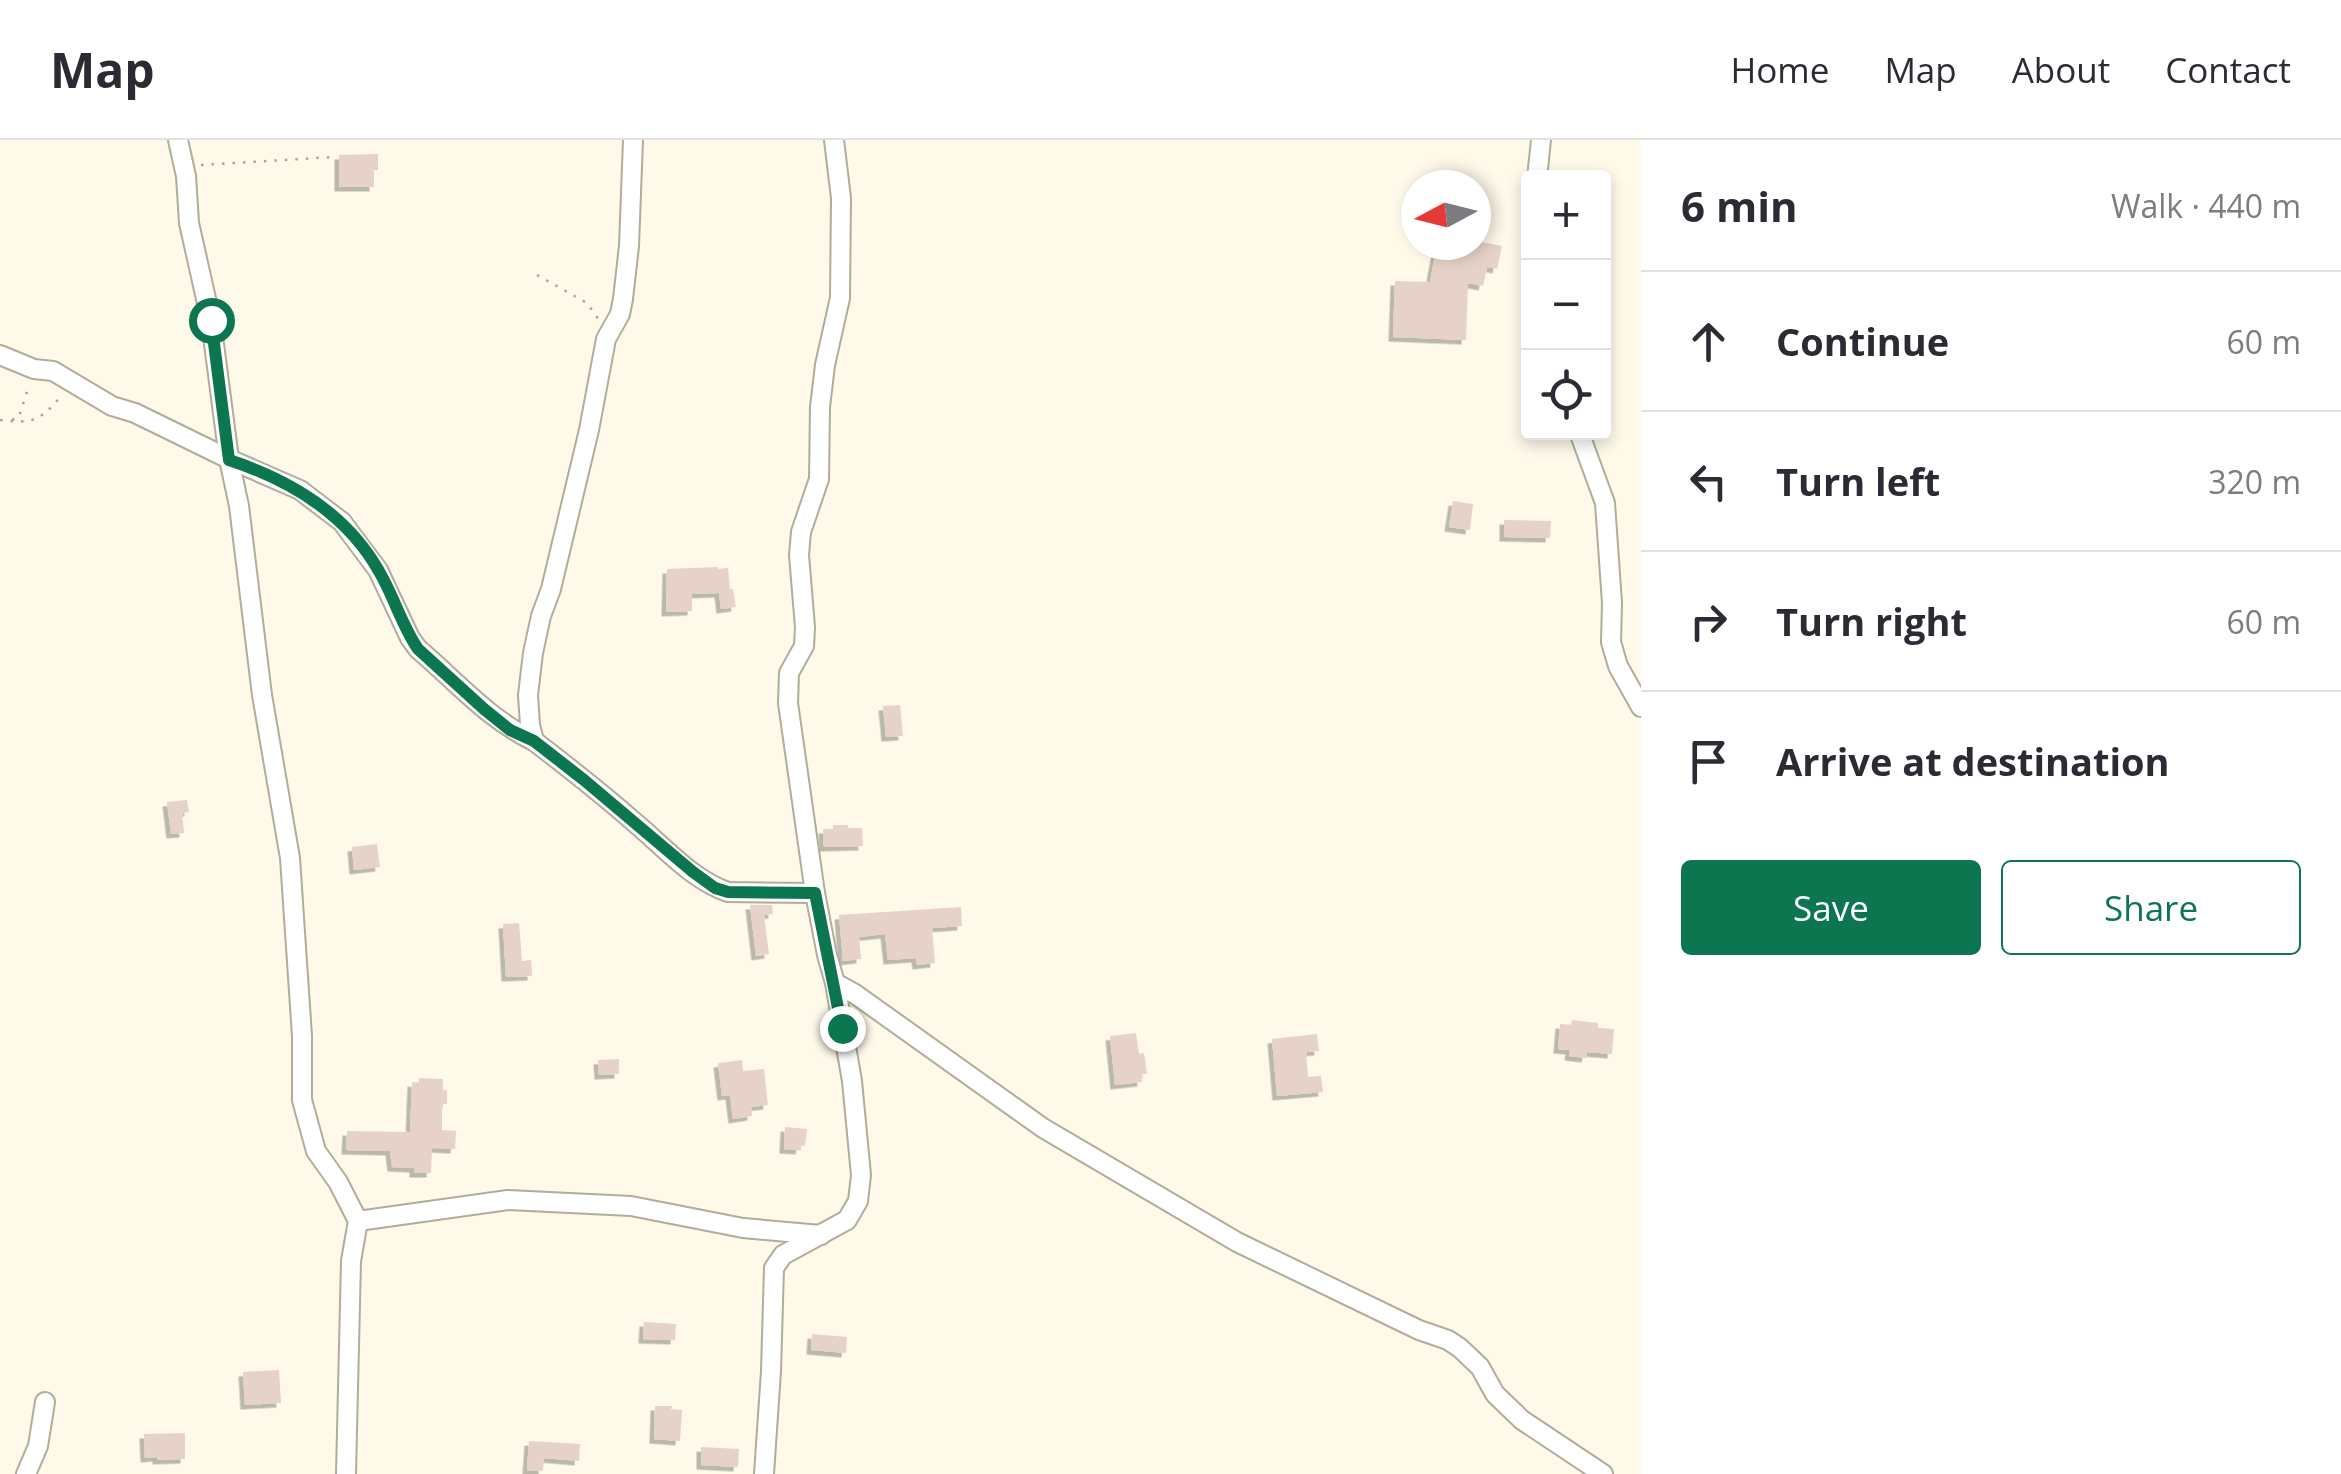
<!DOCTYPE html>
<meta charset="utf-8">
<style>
body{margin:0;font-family:"Open Sans",sans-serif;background:#f7f7f7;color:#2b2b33}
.controls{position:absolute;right:30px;top:30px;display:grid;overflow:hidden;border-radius:10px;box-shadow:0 5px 15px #0003}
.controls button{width:90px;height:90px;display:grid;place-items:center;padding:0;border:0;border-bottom:2px solid #e1e1e2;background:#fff;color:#2b2b33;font:50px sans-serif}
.compass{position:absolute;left:1401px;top:30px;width:90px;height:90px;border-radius:50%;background:#fff;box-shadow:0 5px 15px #0003;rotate:263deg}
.stop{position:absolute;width:30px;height:30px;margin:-22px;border:8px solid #0b764f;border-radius:50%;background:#fff}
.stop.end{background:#0b764f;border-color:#fff;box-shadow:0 2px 10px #0008}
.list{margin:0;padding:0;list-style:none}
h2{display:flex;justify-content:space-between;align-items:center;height:130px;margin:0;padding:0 40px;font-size:42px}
h2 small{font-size:32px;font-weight:400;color:#7c7c81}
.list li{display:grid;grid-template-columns:65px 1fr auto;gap:30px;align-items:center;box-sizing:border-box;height:140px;padding:0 40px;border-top:2px solid #e1e1e2}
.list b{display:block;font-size:38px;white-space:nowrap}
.list em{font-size:32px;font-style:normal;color:#7c7c81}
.actions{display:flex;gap:20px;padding:30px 40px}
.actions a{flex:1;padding:22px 0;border:2px solid #0b764f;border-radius:10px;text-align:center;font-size:35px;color:#0b764f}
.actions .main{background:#0b764f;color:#fff}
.icon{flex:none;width:55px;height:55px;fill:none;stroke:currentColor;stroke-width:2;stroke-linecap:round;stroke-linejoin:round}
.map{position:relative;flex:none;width:1641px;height:1334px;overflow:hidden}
header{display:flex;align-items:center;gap:60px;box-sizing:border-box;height:140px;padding:0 50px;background:#fff;border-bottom:2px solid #e1e1e2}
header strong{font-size:48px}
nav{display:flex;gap:55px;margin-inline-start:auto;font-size:35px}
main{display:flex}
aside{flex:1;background:#fff}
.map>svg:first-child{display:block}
.building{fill:#e7d2c9;filter:url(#shadow)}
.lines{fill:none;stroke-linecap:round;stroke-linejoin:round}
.minor-casing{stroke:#b2ac9a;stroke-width:22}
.path{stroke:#a9a599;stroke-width:2.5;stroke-dasharray:2.5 8;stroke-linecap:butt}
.minor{stroke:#fff;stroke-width:18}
.route{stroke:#0b764f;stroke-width:12}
</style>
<header>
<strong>Map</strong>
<nav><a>Home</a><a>Map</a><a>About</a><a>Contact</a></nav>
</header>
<main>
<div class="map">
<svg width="1641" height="1334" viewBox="0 0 1641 1334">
<defs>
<filter id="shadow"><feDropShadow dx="-4.5" dy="4.5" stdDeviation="0" flood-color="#0004"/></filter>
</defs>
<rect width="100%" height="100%" fill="#fef9e9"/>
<g class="building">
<polygon points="378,14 378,30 374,30 374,47 339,47 339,15"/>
<polygon points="1476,101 1502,106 1497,129 1487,127 1483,146 1468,143 1466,200 1393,197 1395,141 1430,142 1437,105 1476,105"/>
<polygon points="1453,361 1473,364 1470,390 1449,387"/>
<polygon points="1504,380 1551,381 1550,398 1504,397"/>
<polygon points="718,427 718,429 728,428 730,449 733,449 736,467 721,469 719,453 692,454 692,471 666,472 667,429"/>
<polygon points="900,565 903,596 886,597 883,566"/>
<polygon points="187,660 189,672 182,673 184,693 171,694 167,662"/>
<polygon points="833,685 848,685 848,688 862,688 863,706 824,707 823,689 833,689"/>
<polygon points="377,704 380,727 354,730 352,707"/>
<polygon points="750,765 772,765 773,774 764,775 769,814 756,816"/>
<polygon points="961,767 962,786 932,788 935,823 917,825 916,818 888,820 885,794 859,797 861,819 843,821 839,775"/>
<polygon points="519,783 522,821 531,820 532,836 506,837 503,784"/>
<polygon points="1572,880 1598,883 1598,888 1614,889 1612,914 1587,912 1586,918 1569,916 1570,910 1558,909 1560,884 1571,885"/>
<polygon points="1136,893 1139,914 1144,913 1147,934 1141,934 1142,942 1115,945 1110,896"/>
<polygon points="1317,894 1319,911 1306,912 1308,937 1321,936 1323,952 1277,956 1272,899"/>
<polygon points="619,919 619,934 599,935 598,920"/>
<polygon points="742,920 743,931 764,929 768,965 751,967 752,976 733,979 730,955 722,956 718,923"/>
<polygon points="419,938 443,939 443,950 447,950 447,964 442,964 442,990 456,991 455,1009 432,1008 431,1033 414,1033 414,1028 392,1027 390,1011 346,1010 347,991 410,992 412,942 419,943"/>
<polygon points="785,987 807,989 805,1006 801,1005 800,1010 784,1009"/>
<polygon points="644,1182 676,1184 675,1200 643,1199"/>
<polygon points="812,1194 847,1197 846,1213 811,1210"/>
<polygon points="279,1230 281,1263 245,1265 243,1232"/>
<polygon points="655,1266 672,1266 671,1269 682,1270 680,1301 654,1299"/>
<polygon points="185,1293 185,1319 157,1320 157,1317 145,1318 144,1294"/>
<polygon points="529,1301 580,1304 579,1321 544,1318 543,1331 527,1330"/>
<polygon points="701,1307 739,1309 738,1327 701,1325"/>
</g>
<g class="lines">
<defs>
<g id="minor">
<polyline points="178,0 186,36 189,83 211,181 229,319 239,366 262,555 290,718 302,896 302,960 316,1011 338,1042 358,1081 351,1121 346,1334"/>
<polyline points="1537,38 1541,0"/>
<path d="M0,215L34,229L53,231L112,266L135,273L229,319L300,350L342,382L378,430L410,498L418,509C456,541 488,579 534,601L530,585L528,555L533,513L541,476L551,449L589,290L606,199L620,174L623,159L629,106L633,0"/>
<polyline points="1579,292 1605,363 1612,463 1611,502 1618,526 1641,567"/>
<path d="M534,601C568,627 601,653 633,681C662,705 692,740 728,752L815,753"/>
<polyline points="835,843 855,854 1043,988 1237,1102 1419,1190 1448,1200 1460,1208 1480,1227 1495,1254 1522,1280 1603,1334"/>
<polyline points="358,1081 508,1060 631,1066 743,1088 821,1095"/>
<polyline points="26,1334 38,1306 45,1262"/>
<polyline points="764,1334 771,1231 774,1128 783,1115 847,1080 858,1061 861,1035 852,941 835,843 827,815 815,753 788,563 789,533 804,506 805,487 799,415 801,392 819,339 820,267 825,225 840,158 841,58 834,0"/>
</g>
</defs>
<use href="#minor" class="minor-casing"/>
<g class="path">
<polyline points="201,25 333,17"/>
<polyline points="537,135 587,163 599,180"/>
<path d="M0,280C33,284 40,281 62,255"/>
<polyline points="12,280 19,277 29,245"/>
</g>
<use href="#minor" class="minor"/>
</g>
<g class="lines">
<path class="route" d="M211,180L229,320C290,340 348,375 380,433C394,457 402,486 418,509L484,569L510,590L534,601L584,640L693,732L715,748L728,752L815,753L842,888"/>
</g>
</svg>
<div class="controls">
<button>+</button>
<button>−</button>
<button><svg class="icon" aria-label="locate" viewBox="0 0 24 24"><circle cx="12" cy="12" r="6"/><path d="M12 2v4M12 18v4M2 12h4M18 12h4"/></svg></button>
</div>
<svg class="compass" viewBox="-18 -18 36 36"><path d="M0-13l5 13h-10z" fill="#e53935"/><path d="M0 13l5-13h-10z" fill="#7c7c81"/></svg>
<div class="stop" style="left:211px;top:180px"></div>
<div class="stop end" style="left:842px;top:888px"></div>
</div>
<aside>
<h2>6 min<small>Walk · 440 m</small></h2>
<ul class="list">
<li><svg class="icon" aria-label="ahead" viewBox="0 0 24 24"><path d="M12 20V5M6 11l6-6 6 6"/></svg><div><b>Continue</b></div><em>60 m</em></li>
<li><svg class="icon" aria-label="left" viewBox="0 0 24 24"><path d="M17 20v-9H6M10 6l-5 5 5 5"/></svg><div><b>Turn left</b></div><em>320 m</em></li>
<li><svg class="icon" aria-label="right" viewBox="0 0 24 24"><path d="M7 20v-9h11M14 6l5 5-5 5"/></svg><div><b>Turn right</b></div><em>60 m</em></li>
<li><svg class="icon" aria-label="arrive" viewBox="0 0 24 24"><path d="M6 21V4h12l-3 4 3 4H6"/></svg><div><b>Arrive at destination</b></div></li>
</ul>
<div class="actions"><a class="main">Save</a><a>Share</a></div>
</aside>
</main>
